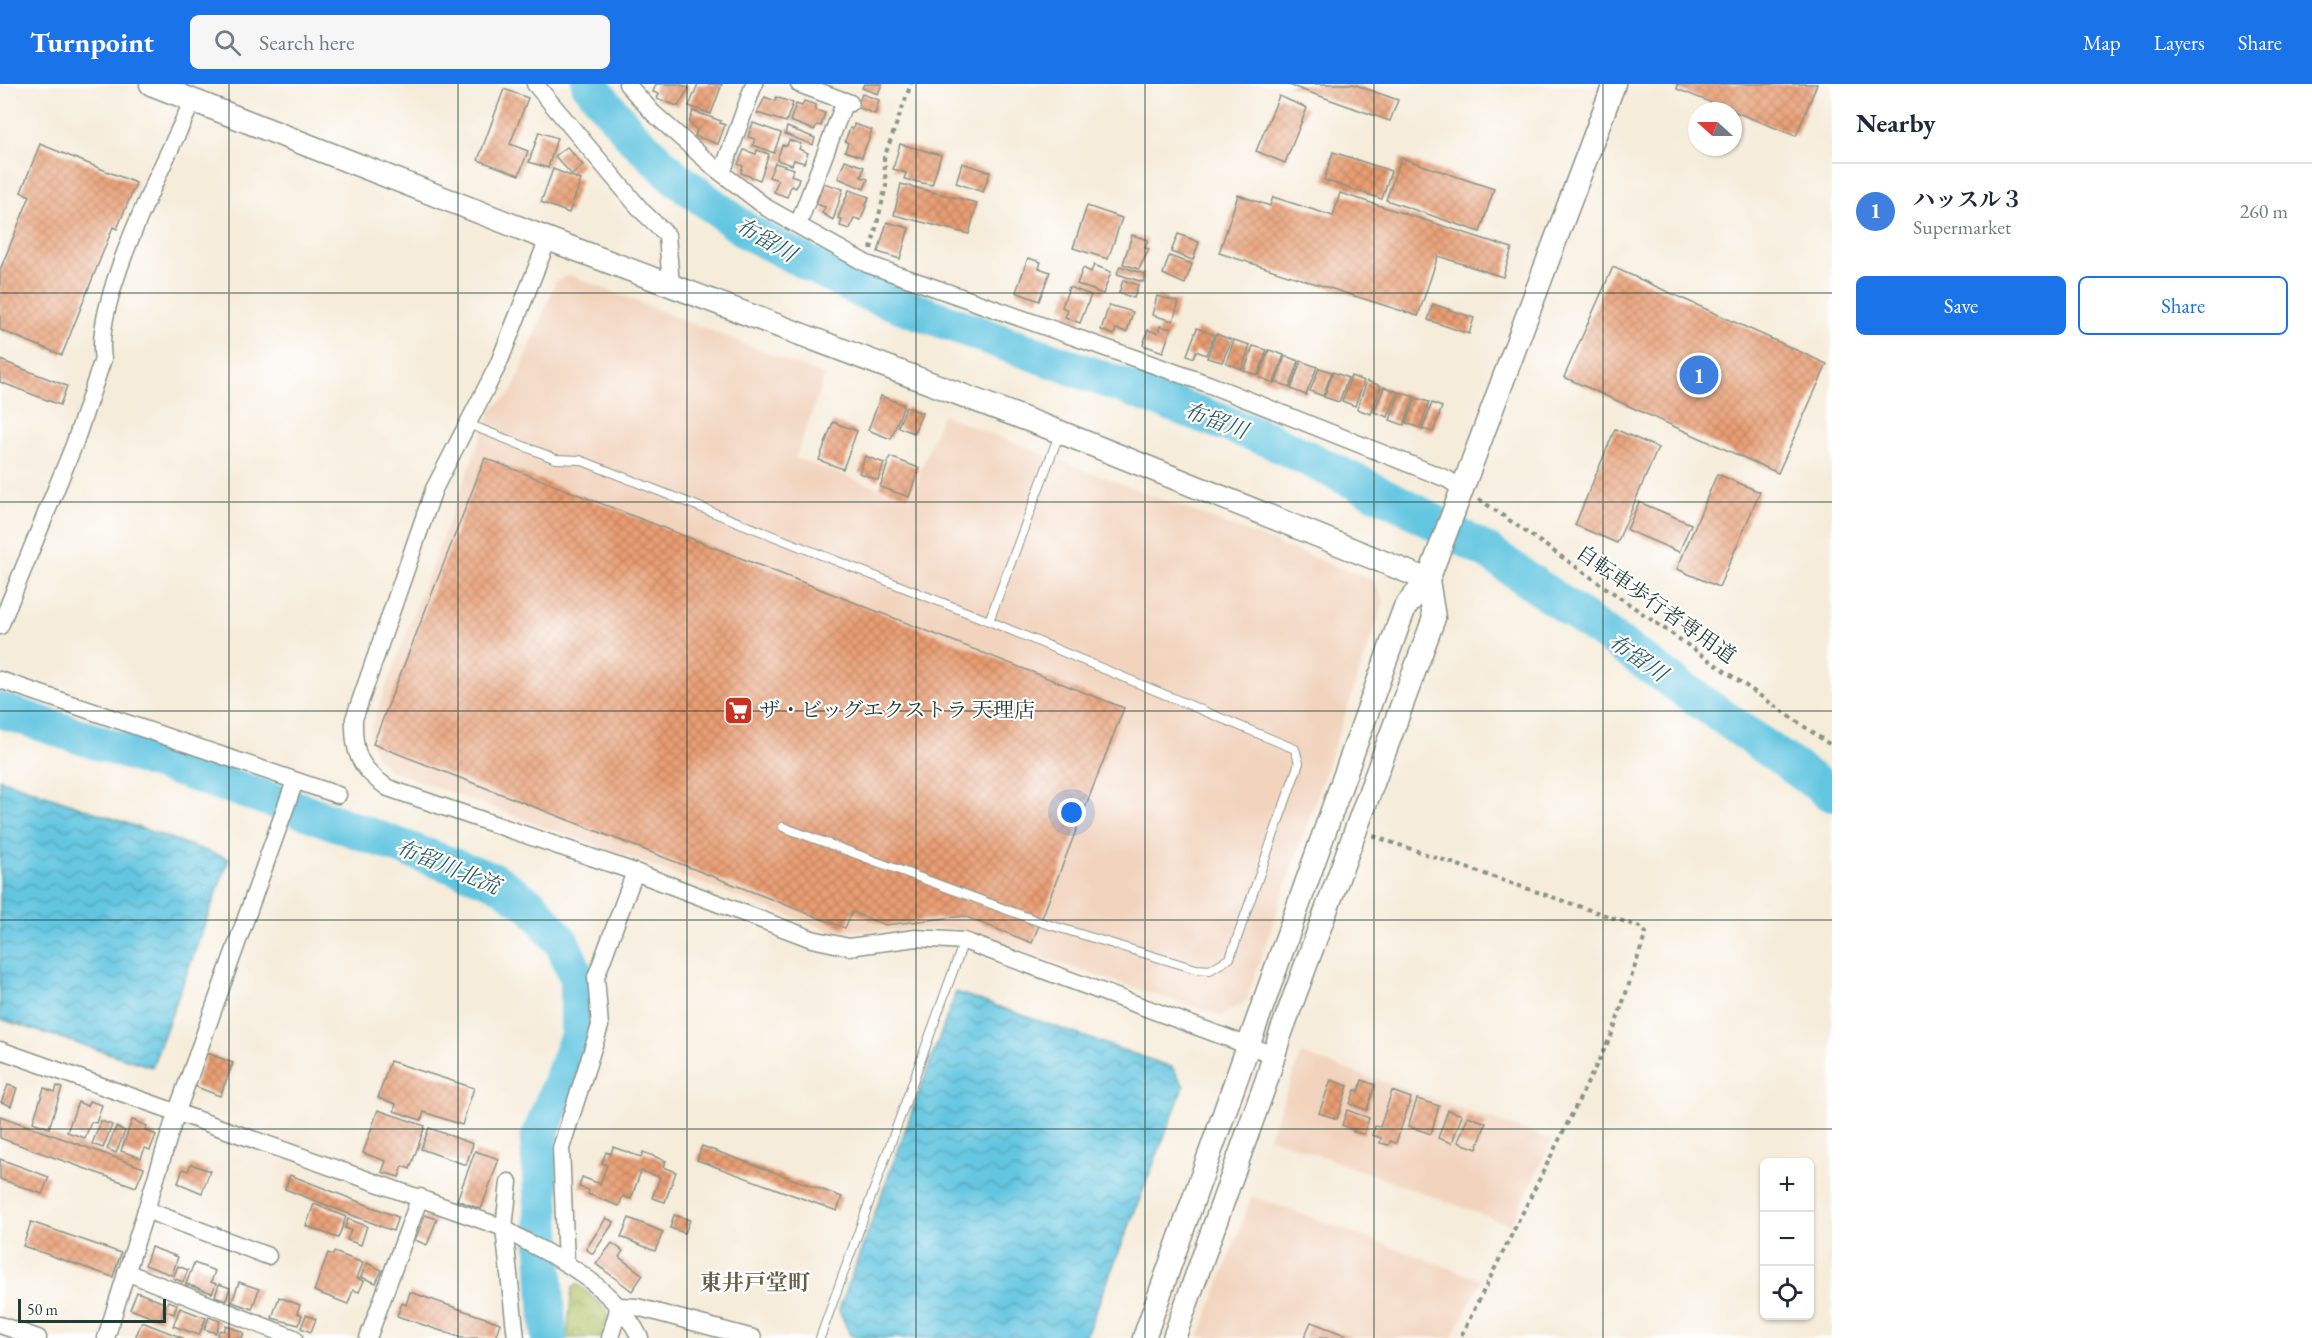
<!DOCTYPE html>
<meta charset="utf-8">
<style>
body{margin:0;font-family:"EB Garamond","Noto Serif JP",serif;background:#f6f6f7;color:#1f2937}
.controls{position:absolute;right:18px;bottom:18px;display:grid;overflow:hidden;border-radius:9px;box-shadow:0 2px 4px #0004}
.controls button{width:54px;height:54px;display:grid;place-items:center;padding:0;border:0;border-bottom:2px solid #e0e1e3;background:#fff;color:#1f2937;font:30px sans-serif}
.compass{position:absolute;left:1688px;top:18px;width:54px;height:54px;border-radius:50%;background:#fff;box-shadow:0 2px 4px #0004;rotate:291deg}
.scale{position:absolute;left:18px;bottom:15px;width:148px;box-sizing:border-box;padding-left:6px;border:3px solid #1f3d34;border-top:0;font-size:16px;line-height:21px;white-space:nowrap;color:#1f3d34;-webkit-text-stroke:4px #fff;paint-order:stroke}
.you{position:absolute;left:1072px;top:729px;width:21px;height:21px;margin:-15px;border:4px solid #fff;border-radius:50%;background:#1a73e8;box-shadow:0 0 0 9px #1a73e833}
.badge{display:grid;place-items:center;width:39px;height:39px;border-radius:50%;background:#1a73e8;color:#fff;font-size:20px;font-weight:700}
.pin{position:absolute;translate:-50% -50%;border:3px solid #fff;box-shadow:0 2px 6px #0006}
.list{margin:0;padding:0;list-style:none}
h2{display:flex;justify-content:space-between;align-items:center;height:78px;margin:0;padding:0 24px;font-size:26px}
h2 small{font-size:20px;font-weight:400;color:#747a83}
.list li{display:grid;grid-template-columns:39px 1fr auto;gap:18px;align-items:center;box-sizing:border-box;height:96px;padding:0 24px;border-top:2px solid #e0e1e3}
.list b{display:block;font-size:22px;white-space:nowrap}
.list p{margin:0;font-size:20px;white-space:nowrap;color:#747a83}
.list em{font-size:20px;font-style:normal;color:#747a83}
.actions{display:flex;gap:12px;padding:18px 24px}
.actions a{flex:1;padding:14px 0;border:2px solid #1a73e8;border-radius:9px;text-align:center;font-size:21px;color:#1a73e8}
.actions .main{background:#1a73e8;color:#fff}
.icon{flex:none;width:33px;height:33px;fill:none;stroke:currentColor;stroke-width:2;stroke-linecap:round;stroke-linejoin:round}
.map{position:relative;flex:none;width:1832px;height:1254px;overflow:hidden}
header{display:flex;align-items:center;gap:36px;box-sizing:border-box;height:84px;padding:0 30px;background:#1a73e8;color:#fff}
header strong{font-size:28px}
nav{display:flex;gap:33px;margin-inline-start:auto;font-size:21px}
.search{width:420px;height:54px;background:#f6f6f7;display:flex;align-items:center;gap:15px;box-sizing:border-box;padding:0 21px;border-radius:9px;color:#747a83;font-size:22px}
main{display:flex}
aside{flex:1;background:#fff}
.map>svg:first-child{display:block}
.built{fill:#f2d4be}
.park{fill:url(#park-crowns);stroke:#687f4c;stroke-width:1.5}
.water{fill:url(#water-waves);stroke:#41828a;stroke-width:1.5}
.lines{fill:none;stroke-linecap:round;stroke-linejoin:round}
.river{stroke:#63c6e1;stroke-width:36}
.building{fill:url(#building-cross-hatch)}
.lane-casing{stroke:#8a9487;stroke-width:10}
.street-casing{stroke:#8a9487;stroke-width:19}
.secondary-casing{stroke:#8a9487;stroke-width:25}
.path{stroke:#8a9487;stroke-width:4;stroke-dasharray:4.5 4.5;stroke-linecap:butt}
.lane{stroke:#fff;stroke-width:8}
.street{stroke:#fff;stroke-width:16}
.secondary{stroke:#fff;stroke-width:22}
.grid{fill:none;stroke:#1f3d34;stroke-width:1.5;stroke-opacity:0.55}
.labels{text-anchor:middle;stroke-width:4.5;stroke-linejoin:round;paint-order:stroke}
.street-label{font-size:21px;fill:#1f3d34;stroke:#fff}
.poi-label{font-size:21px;fill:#1f3d34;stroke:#fff;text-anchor:start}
.water-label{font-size:22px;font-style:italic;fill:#305f5f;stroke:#fff}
.neighbourhood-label{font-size:22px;font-weight:bold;fill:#665f4a;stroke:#fff}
</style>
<header>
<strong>Turnpoint</strong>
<div class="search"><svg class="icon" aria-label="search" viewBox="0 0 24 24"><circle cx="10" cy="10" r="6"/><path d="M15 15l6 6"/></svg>Search here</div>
<nav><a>Map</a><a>Layers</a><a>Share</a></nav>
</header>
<main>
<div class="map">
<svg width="1832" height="1254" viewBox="0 0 1832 1254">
<defs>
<pattern id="park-crowns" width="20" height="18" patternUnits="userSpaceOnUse" patternTransform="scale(1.5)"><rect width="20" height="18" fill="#b1c164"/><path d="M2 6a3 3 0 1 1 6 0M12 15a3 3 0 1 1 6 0" fill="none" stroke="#8f9e53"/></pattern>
<pattern id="water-waves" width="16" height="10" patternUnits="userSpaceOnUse" patternTransform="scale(1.5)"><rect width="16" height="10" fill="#63c6e1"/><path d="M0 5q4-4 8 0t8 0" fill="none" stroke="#51a2b7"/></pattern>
<pattern id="building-cross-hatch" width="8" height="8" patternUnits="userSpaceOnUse" patternTransform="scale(1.5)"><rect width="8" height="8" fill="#ea9e73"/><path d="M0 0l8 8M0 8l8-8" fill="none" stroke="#bd825f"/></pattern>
</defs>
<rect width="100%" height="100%" fill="#fff"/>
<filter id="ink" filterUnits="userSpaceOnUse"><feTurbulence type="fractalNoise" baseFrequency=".0167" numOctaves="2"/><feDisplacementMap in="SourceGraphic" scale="12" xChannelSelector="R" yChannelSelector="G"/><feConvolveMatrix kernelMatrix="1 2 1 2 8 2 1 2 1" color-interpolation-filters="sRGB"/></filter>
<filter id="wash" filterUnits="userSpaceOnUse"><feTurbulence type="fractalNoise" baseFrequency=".008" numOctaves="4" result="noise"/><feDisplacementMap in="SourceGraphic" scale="24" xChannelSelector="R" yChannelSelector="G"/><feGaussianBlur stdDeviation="1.35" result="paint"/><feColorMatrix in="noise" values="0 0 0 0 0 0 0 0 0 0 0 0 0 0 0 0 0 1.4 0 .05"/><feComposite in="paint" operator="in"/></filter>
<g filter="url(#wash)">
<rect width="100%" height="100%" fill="#f6ecda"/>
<g class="built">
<polygon points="570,191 825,292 795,374 910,415 942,331 1374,497 1384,518 1246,917 1221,932 952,844 835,848 389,686 377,673 370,658 371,643 491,326 512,308 556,197"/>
<polygon points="1301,970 1552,1056 1511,1141 1269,1053"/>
<polygon points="1252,1112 1482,1196 1452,1254 1199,1254"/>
</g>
<polygon class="park" points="578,1200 609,1228 601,1254 567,1254 572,1204"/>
<g class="water">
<polygon points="0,695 229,775 152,983 0,935"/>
<polygon points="956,908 1172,983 1184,1002 1085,1254 858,1254 850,1251 839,1226"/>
</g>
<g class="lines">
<g class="river">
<polyline points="589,0 632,52 675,93 748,148 862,207 1268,355 1405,422 1490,469 1832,710"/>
<polyline points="0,626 284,720 497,798 533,823 562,859 578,895 578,952 538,1056 549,1254"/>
</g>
</g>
<g id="blocks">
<g class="building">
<polygon points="656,0 679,0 689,4 678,22 657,15 659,10 653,8"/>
<polygon points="698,0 722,0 711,30 689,22"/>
<polygon points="864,0 882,0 878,10 862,4"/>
<polygon points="1286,0 1353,0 1398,16 1390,37"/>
<polygon points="1677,0 1817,0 1796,52 1677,5"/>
<polygon points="504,5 528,14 510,60 528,67 519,91 478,76"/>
<polygon points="862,10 879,16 875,30 857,23"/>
<polygon points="1279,12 1307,24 1285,79 1256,67"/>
<polygon points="765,13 775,17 776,13 793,19 786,38 757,29"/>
<polygon points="804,17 816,21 815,26 825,29 821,42 817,41 814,46 790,37 796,20 802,22"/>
<polygon points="693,27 721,37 720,39 725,41 718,60 695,52 697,46 689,39"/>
<polygon points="753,39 781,49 774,69 753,61 755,55 748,53"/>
<polygon points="854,40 872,46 862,73 845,67 848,59 845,57 850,44 853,45"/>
<polygon points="787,43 815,54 813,61 785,50"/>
<polygon points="539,48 557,54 548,84 529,78"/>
<polygon points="789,56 801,60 799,65 808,69 804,79 794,76 792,81 777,76 782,61 787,62"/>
<polygon points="40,60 136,99 117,145 113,143 62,271 0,246 0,186 30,112 21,108"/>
<polygon points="900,60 941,71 932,101 904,95 906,89 893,85"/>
<polygon points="567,63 583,81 572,91 555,72"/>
<polygon points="744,66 756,70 757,66 769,70 760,96 741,89 743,82 738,80"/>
<polygon points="1333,68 1391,87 1382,115 1324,96"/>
<polygon points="1401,74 1494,105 1480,148 1386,116"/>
<polygon points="845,76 864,83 861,93 868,95 864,105 838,94"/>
<polygon points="775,79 794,85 791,91 799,94 796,104 791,102 787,113 774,108 778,96 769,93"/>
<polygon points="962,79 990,88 983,108 956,99"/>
<polygon points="553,85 581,96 569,129 541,118"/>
<polygon points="823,99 843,105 833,136 822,129 825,123 816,120"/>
<polygon points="901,100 977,119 969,150 894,131"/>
<polygon points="849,106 869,113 861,136 854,134 850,145 840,142 842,136 838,134"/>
<polygon points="1340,109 1512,164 1503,193 1438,172 1418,232 1219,169 1238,111 1270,122 1273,113 1333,132"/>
<polygon points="1087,122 1122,134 1108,175 1073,164"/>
<polygon points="887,138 909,144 900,175 878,168"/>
<polygon points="1178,150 1199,158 1193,176 1171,168"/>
<polygon points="1132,151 1148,156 1145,164 1149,165 1139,185 1123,180"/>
<polygon points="1169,172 1192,180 1185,200 1163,190"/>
<polygon points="1028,174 1041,178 1039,184 1050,188 1039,217 1016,208"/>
<polygon points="1094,181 1111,188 1103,210 1077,200 1083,184 1091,188"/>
<polygon points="1120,182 1145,190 1143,198 1117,190"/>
<polygon points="1613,183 1827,280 1778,389 1564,293"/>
<polygon points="1123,196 1138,201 1134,214 1119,209"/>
<polygon points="1069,203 1091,211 1080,239 1065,233 1068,226 1062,223"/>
<polygon points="1157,212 1179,218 1173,237 1152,231"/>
<polygon points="1433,220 1474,234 1469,250 1428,236"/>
<polygon points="1109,221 1133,228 1127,248 1116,245 1114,251 1101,246"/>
<polygon points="1160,242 1171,245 1163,268 1143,261 1148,246 1158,249"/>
<polygon points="1197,244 1214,251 1206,271 1196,267 1193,274 1187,271"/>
<polygon points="1216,250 1232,256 1222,278 1207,274"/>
<polygon points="1234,256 1250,261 1242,285 1226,279"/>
<polygon points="1253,262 1267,266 1258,291 1244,287"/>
<polygon points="1269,266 1284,271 1274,299 1259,293"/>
<polygon points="1285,272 1299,277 1290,303 1276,298"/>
<polygon points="0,276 67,302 60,321 0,298"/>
<polygon points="1301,277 1317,283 1306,311 1291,305"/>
<polygon points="1319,284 1332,288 1323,312 1310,307"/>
<polygon points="1333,288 1348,294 1339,318 1324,313"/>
<polygon points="1351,292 1364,297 1355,322 1342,317"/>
<polygon points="1367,297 1381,302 1371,330 1357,325"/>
<polygon points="1384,303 1398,308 1388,333 1374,328"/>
<polygon points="1400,308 1414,313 1404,341 1390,336"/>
<polygon points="881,312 904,321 891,355 868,346"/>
<polygon points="1416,314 1429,318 1420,344 1406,339"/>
<polygon points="1432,319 1442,323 1433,348 1422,345"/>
<polygon points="906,323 922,329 914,349 898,343"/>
<polygon points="833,338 857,347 843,385 819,376"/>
<polygon points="1615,345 1658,364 1617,459 1575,441"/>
<polygon points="865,372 884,379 878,396 859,389"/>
<polygon points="890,373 919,384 909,413 880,403"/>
<polygon points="485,374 1124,624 1032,859 964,832 885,841 852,828 845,844 373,660"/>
<polygon points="1717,390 1760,408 1719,503 1677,485"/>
<polygon points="1639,418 1691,440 1679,468 1627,446"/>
<polygon points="207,969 233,979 220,1012 194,1002"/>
<polygon points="390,977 474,1004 462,1041 424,1028 421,1036 394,1027 396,1020 378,1014"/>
<polygon points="1331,996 1348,1002 1337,1035 1319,1029"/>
<polygon points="1362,996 1375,1001 1367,1026 1350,1020 1355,1006 1359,1007"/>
<polygon points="8,1001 17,1004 11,1022 1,1018"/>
<polygon points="57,1002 62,1004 49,1044 33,1038 44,1004 55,1008"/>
<polygon points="1392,1007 1411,1014 1396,1059 1390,1057 1389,1061 1380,1059 1381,1054 1372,1051 1375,1042 1380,1043"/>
<polygon points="1417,1015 1439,1022 1431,1050 1408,1042"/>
<polygon points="89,1017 102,1021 96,1039 91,1038 85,1054 67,1048 78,1018 87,1022"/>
<polygon points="378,1026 425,1042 410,1085 403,1082 399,1093 382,1088 386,1077 363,1069"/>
<polygon points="1347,1026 1369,1034 1364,1050 1353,1048 1354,1046 1342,1041"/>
<polygon points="1448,1026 1462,1031 1452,1059 1438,1054"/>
<polygon points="0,1032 144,1084 136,1103 0,1054"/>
<polygon points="1468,1032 1486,1039 1477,1065 1458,1058"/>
<polygon points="132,1036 147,1042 145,1046 156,1051 150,1066 145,1064 141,1074 121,1067"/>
<polygon points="101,1037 112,1041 103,1064 92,1060"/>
<polygon points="116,1043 125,1047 116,1069 107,1065"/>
<polygon points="429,1044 473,1060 466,1081 421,1065"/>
<polygon points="702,1062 842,1113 837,1127 697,1076"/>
<polygon points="613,1063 641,1073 643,1068 666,1077 663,1083 676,1088 665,1118 652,1114 660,1093 641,1087 631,1115 623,1112 619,1122 588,1110 589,1106 579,1103 582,1093 600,1100 607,1081 602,1079 606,1068 611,1070"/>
<polygon points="475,1067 499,1075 481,1125 457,1116"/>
<polygon points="0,1075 49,1093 42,1110 0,1095"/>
<polygon points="191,1080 210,1087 202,1109 178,1099 183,1085 188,1087"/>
<polygon points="290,1091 398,1133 393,1147 285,1105"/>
<polygon points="314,1120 346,1133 338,1154 306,1142"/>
<polygon points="425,1131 437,1135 427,1161 415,1156"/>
<polygon points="674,1131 690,1136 685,1149 670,1144"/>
<polygon points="606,1134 614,1138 593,1170 586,1165"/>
<polygon points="629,1134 663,1148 655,1167 621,1153"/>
<polygon points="348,1135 367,1142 361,1161 347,1156 351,1146 345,1144"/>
<polygon points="31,1138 121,1169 113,1193 23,1162"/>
<polygon points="612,1159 623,1167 619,1173 643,1191 632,1207 596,1180"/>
<polygon points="151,1163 178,1173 172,1191 145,1181"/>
<polygon points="334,1168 363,1179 357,1194 364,1197 359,1208 353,1206 348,1220 314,1207 328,1169 333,1171"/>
<polygon points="194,1179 215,1187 211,1198 216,1200 212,1209 186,1200"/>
<polygon points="367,1179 382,1186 376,1199 361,1193"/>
<polygon points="178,1182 188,1186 183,1198 173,1194"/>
<polygon points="239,1198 259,1205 252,1225 232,1218"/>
<polygon points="219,1200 230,1204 226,1216 215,1212"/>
<polygon points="137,1208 164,1219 161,1237 130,1225"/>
<polygon points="410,1208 500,1239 495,1254 462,1254 397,1232 402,1219 406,1221"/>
<polygon points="279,1213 300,1221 297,1229 302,1231 299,1241 272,1234"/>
<polygon points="168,1217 177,1220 174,1230 164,1226"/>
<polygon points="180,1224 206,1234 199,1251 173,1242"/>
<polygon points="306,1231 316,1235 311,1248 301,1244"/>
<polygon points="209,1233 220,1237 216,1249 204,1245"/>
<polygon points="142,1238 183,1254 135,1254"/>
<polygon points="1311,1238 1353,1254 1304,1254"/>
<polygon points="226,1241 244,1249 242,1254 216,1254 220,1246 224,1247"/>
</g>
</g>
</g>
<g filter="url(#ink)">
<use href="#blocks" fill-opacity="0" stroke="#8a9487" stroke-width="1.5"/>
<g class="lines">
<defs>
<g id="lane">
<polyline points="468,340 556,375 580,376 989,537 1295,665 1299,679 1230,874 1210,886 1196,885 1040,838 783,743"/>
<polyline points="989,537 1060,348"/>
<polyline points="820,1254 964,857"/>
</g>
<g id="street">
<polyline points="535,0 642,127 667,151 671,201"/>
<polyline points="627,0 653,29 715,84 767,124 867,180 1208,300 1447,395 1461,404"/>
<polyline points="799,0 850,19"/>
<polyline points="722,89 754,0"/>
<polyline points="798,141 845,17"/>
<path d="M548,155L498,281L434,405L354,635C353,669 359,684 388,704L635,788L812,855L849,863L916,854L964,857L1274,971"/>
<path d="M0,542L74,361L103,275C92,217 167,74 193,16"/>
<polyline points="0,596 338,711"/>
<path d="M0,966L504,1144C523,1158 545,1166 565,1179C593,1196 627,1225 640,1254"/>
<polyline points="509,1098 504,1144 516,1254"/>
<polyline points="146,1126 268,1172"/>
<polyline points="566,1179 561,1064 600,942 596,893 635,788"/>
<polyline points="126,1188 294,1254"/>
<polyline points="619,1222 637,1223 753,1254"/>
<polyline points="0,1241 38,1254"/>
<polyline points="106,1254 176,1030 295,697"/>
<polyline points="368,1254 420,1113"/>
<polyline points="610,1254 619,1222"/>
</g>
<g id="secondary">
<polyline points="151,0 548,155 1060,348 1428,496"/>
<polyline points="1144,1254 1399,539 1405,523 1428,496 1614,0"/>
<polyline points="1174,1254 1267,995 1279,954 1434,534 1428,496"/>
</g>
</defs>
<use href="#lane" class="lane-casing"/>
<use href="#street" class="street-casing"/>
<use href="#secondary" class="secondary-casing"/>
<g class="path">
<polyline points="871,165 886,102 884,74 911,0"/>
<polyline points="1479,415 1832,662"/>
<polyline points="1373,752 1640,843 1646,849 1613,948 1460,1254"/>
</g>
<use href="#lane" class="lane"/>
<use href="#street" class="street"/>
<use href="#secondary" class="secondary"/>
</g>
</g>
<path class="grid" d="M229,0V1254M458,0V1254M687,0V1254M916,0V1254M1145,0V1254M1374,0V1254M1603,0V1254M0,209H1832M0,418H1832M0,627H1832M0,836H1832M0,1045H1832"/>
<defs>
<symbol id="supermarket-square" viewBox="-11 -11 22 22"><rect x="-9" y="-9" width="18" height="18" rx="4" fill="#c8321e" stroke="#fff"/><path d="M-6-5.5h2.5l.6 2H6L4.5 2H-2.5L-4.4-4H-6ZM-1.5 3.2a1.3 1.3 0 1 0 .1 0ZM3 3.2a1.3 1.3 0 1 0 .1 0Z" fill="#fff"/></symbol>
</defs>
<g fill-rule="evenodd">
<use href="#supermarket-square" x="722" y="610" width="33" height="33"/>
</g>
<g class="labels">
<g class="street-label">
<text transform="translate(1656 520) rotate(35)" y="7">自転車歩行者専用道</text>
</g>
<g class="poi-label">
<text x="759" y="633">ザ・ビッグエクストラ 天理店</text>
</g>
<g class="water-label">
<text transform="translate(766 155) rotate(30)" y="8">布留川</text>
<text transform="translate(1216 336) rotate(20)" y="8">布留川</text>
<text transform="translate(1638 573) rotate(35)" y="8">布留川</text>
<text transform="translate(448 782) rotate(22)" y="8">布留川北流</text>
</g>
<g class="neighbourhood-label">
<text x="755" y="1206">東井戸堂町</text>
</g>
</g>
</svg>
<div class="controls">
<button>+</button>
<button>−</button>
<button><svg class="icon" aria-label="locate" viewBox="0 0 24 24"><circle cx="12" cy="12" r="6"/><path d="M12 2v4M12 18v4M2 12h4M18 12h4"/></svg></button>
</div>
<svg class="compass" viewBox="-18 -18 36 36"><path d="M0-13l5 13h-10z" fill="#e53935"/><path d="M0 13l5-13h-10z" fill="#747a83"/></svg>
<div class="scale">50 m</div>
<div class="you"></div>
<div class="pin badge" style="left:1699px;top:291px;background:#3f7fe0">1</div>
</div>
<aside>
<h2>Nearby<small></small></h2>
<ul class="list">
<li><span class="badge" style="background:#3f7fe0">1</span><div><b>ハッスル３</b><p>Supermarket</p></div><em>260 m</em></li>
</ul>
<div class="actions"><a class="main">Save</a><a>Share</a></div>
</aside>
</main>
